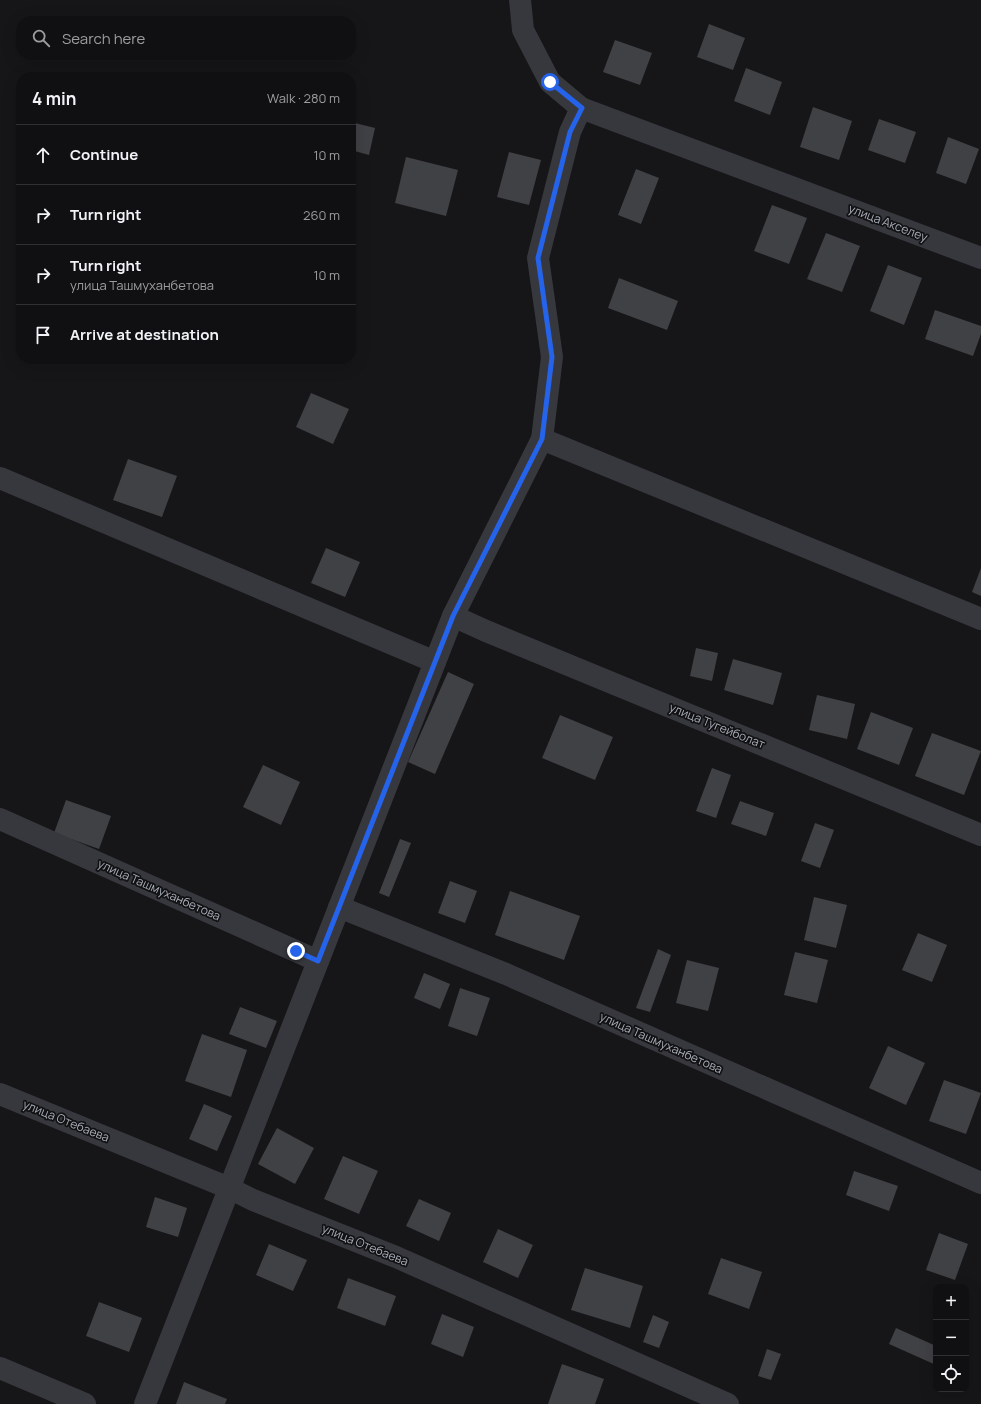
<!DOCTYPE html>
<meta charset="utf-8">
<style>
body{margin:0;font-family:Manrope,sans-serif;background:#1e1e20;color:#f1f3f6}
.controls{position:absolute;right:12px;bottom:12px;display:grid;overflow:hidden;border-radius:8px;box-shadow:0 4px 16px #0002}
.controls button{width:36px;height:36px;display:grid;place-items:center;padding:0;border:0;border-bottom:1px solid #303032;background:#101012;color:#f1f3f6;font:20px sans-serif}
.stop{position:absolute;width:12px;height:12px;margin:-9px;border:3px solid #2563eb;border-radius:50%;background:#fff}
.stop.end{background:#2563eb;border-color:#fff;box-shadow:0 1px 4px #0008}
.list{margin:0;padding:0;list-style:none}
h2{display:flex;justify-content:space-between;align-items:center;height:52px;margin:0;padding:0 16px;font-size:17px}
h2 small{font-size:13px;font-weight:400;color:#9c9d9f}
.list li{display:grid;grid-template-columns:26px 1fr auto;gap:12px;align-items:center;box-sizing:border-box;height:60px;padding:0 16px;border-top:1px solid #303032}
.list b{display:block;font-size:15px;white-space:nowrap}
.list p{margin:0;font-size:13px;white-space:nowrap;color:#9c9d9f}
.list em{font-size:13px;font-style:normal;color:#9c9d9f}
.icon{flex:none;width:22px;height:22px;fill:none;stroke:currentColor;stroke-width:2;stroke-linecap:round;stroke-linejoin:round}
.map{position:relative;flex:none;width:981px;height:1404px;overflow:hidden}
.search{position:absolute;background:#101012;box-shadow:0 4px 16px #0002;left:16px;top:16px;width:340px;height:44px;display:flex;align-items:center;gap:10px;box-sizing:border-box;padding:0 14px;border-radius:16px;color:#9c9d9f;font-size:15px}
.panel{position:absolute;background:#101012;box-shadow:0 4px 16px #0002;left:16px;top:72px;width:340px;height:292px;border-radius:16px}
.map>svg:first-child{display:block}
.building{fill:#404145}
.lines{fill:none;stroke-linecap:round;stroke-linejoin:round}
.minor{stroke:#37383d;stroke-width:22}
.route{stroke:#2563eb;stroke-width:5}
.labels{text-anchor:middle;stroke-width:3.5;stroke-linejoin:round;paint-order:stroke}
.street-label{font-size:12px;fill:#a8adb8;stroke:#111113}
</style>
<div class="map">
<svg width="981" height="1404" viewBox="0 0 981 1404">
<rect width="100%" height="100%" fill="#161618"/>
<g class="building">
<polygon points="709,24 745,38 733,70 697,57"/>
<polygon points="615,40 652,53 640,85 603,72"/>
<polygon points="746,68 782,82 770,115 734,101"/>
<polygon points="813,107 852,121 839,160 800,147"/>
<polygon points="879,119 916,132 905,163 868,150"/>
<polygon points="351,122 375,128 369,155 351,150"/>
<polygon points="948,137 979,149 966,184 936,173"/>
<polygon points="509,152 541,160 529,205 497,197"/>
<polygon points="406,157 458,170 446,216 395,203"/>
<polygon points="636,169 659,178 641,224 618,215"/>
<polygon points="772,205 807,218 789,264 754,251"/>
<polygon points="826,233 860,246 842,292 807,279"/>
<polygon points="888,265 922,278 904,325 870,311"/>
<polygon points="619,278 678,301 667,330 608,308"/>
<polygon points="935,310 981,326 981,334 973,356 925,339"/>
<polygon points="311,393 349,409 333,444 296,427"/>
<polygon points="128,459 177,476 162,517 113,500"/>
<polygon points="326,548 360,562 345,597 311,583"/>
<polygon points="981,568 981,596 972,592"/>
<polygon points="696,648 718,653 712,681 690,676"/>
<polygon points="733,659 782,673 773,705 724,690"/>
<polygon points="448,672 474,684 435,774 408,762"/>
<polygon points="817,695 855,704 847,739 809,730"/>
<polygon points="871,712 913,728 899,765 857,749"/>
<polygon points="560,715 613,737 595,780 542,758"/>
<polygon points="932,733 981,751 964,795 915,776"/>
<polygon points="263,765 300,782 281,825 243,807"/>
<polygon points="712,768 731,775 716,818 696,811"/>
<polygon points="66,800 111,816 99,849 54,833"/>
<polygon points="740,801 774,813 766,836 731,824"/>
<polygon points="815,823 834,830 820,868 801,861"/>
<polygon points="400,839 411,843 389,897 379,893"/>
<polygon points="450,881 477,891 465,923 438,913"/>
<polygon points="510,891 580,916 564,960 495,935"/>
<polygon points="814,897 847,905 836,948 804,940"/>
<polygon points="918,933 947,945 932,982 902,970"/>
<polygon points="658,949 671,955 650,1012 636,1008"/>
<polygon points="795,952 828,960 817,1003 784,995"/>
<polygon points="687,960 719,968 708,1011 676,1003"/>
<polygon points="424,973 450,984 440,1009 414,998"/>
<polygon points="460,988 490,998 477,1036 448,1026"/>
<polygon points="240,1007 277,1021 266,1048 229,1034"/>
<polygon points="202,1034 247,1050 231,1097 185,1081"/>
<polygon points="888,1046 925,1063 906,1105 869,1088"/>
<polygon points="944,1080 981,1093 966,1134 929,1121"/>
<polygon points="204,1104 232,1116 217,1151 189,1139"/>
<polygon points="277,1128 314,1148 295,1184 258,1164"/>
<polygon points="343,1156 378,1171 359,1214 324,1199"/>
<polygon points="854,1171 898,1186 889,1211 846,1195"/>
<polygon points="155,1197 187,1208 178,1237 146,1227"/>
<polygon points="419,1199 451,1213 439,1241 406,1226"/>
<polygon points="498,1229 533,1245 518,1278 483,1262"/>
<polygon points="939,1233 968,1244 955,1280 926,1270"/>
<polygon points="269,1244 307,1260 293,1291 256,1275"/>
<polygon points="721,1258 762,1272 749,1309 708,1294"/>
<polygon points="585,1268 643,1286 630,1328 571,1310"/>
<polygon points="348,1278 396,1296 385,1326 337,1308"/>
<polygon points="99,1302 142,1318 129,1352 86,1336"/>
<polygon points="442,1314 474,1327 463,1357 431,1344"/>
<polygon points="653,1315 669,1322 659,1348 643,1342"/>
<polygon points="896,1328 936,1346 936,1365 889,1344"/>
<polygon points="767,1349 781,1354 771,1380 758,1376"/>
<polygon points="562,1364 604,1379 595,1404 548,1404"/>
<polygon points="184,1382 227,1399 225,1404 176,1404"/>
</g>
<g class="lines">
<g class="minor">
<polyline points="520,0 523,30 550,82 581,108"/>
<polyline points="542,439 981,619"/>
<polyline points="0,478 435,662"/>
<polyline points="453,616 486,631 981,835"/>
<polyline points="0,819 318,961"/>
<polyline points="339,907 506,974 981,1183"/>
<polyline points="0,1094 229,1188 253,1200 396,1257 728,1404"/>
<polyline points="0,1368 85,1404"/>
<polyline points="145,1404 453,616 542,439 552,357 538,258 570,132 581,108 981,258"/>
</g>
</g>
<g class="lines">
<polyline class="route" points="296,951 318,961 453,616 542,439 552,357 538,258 570,132 582,108 550,82"/>
</g>
<g class="labels">
<g class="street-label">
<text transform="translate(888 223) rotate(21)" y="4">улица Акселеу</text>
<text transform="translate(717 726) rotate(22)" y="4">улица Тугейболат</text>
<text transform="translate(159 890) rotate(24)" y="4">улица Ташмуханбетова</text>
<text transform="translate(661 1043) rotate(24)" y="4">улица Ташмуханбетова</text>
<text transform="translate(66 1121) rotate(22)" y="4">улица Отебаева</text>
<text transform="translate(365 1245) rotate(22)" y="4">улица Отебаева</text>
</g>
</g>
</svg>
<div class="controls">
<button>+</button>
<button>−</button>
<button><svg class="icon" aria-label="locate" viewBox="0 0 24 24"><circle cx="12" cy="12" r="6"/><path d="M12 2v4M12 18v4M2 12h4M18 12h4"/></svg></button>
</div>
<div class="stop" style="left:550px;top:82px"></div>
<div class="stop end" style="left:296px;top:951px"></div>
<div class="search"><svg class="icon" aria-label="search" viewBox="0 0 24 24"><circle cx="10" cy="10" r="6"/><path d="M15 15l6 6"/></svg>Search here</div>
<section class="panel">
<h2>4 min<small>Walk · 280 m</small></h2>
<ul class="list">
<li><svg class="icon" aria-label="ahead" viewBox="0 0 24 24"><path d="M12 20V5M6 11l6-6 6 6"/></svg><div><b>Continue</b></div><em>10 m</em></li>
<li><svg class="icon" aria-label="right" viewBox="0 0 24 24"><path d="M7 20v-9h11M14 6l5 5-5 5"/></svg><div><b>Turn right</b></div><em>260 m</em></li>
<li><svg class="icon" aria-label="right" viewBox="0 0 24 24"><path d="M7 20v-9h11M14 6l5 5-5 5"/></svg><div><b>Turn right</b><p>улица Ташмуханбетова</p></div><em>10 m</em></li>
<li><svg class="icon" aria-label="arrive" viewBox="0 0 24 24"><path d="M6 21V4h12l-3 4 3 4H6"/></svg><div><b>Arrive at destination</b></div></li>
</ul>
</section>
</div>
